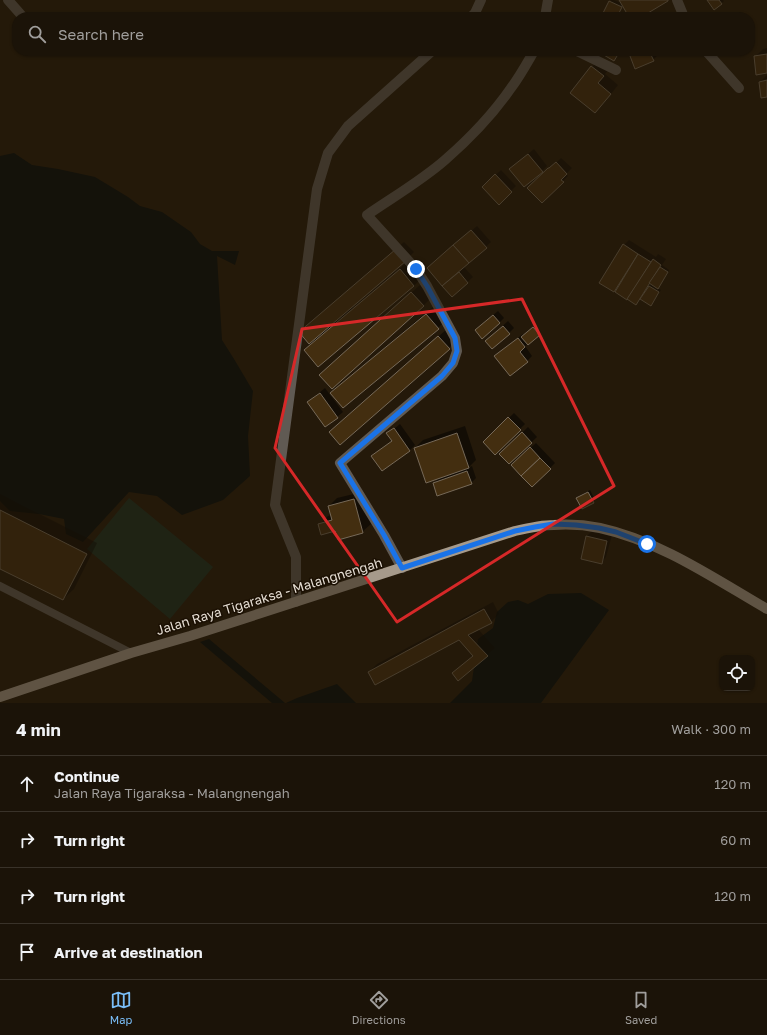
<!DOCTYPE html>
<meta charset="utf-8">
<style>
body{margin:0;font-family:"Golos Text",sans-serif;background:#282016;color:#f1f3f6}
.controls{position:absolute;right:12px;bottom:12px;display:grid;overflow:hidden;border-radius:8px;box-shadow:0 1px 3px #0004}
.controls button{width:36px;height:36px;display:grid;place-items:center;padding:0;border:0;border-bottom:1px solid #393229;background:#1b1308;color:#f1f3f6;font:20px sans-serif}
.stop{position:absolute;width:12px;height:12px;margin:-9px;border:3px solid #1a73e8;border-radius:50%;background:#fff}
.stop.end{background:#1a73e8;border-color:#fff;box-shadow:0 1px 4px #0008}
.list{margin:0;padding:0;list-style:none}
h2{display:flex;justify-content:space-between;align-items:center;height:52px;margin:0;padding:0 16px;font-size:17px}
h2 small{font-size:13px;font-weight:400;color:#a09e9c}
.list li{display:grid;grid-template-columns:26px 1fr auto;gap:12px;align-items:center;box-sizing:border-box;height:56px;padding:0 16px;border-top:1px solid #393229}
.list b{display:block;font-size:15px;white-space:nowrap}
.list p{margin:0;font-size:13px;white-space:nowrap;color:#a09e9c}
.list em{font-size:13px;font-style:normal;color:#a09e9c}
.icon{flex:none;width:22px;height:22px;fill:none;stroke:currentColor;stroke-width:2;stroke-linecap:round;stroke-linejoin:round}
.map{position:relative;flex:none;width:767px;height:703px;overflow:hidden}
.search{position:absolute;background:#1b1308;box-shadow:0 1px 3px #0004;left:12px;right:12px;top:12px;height:44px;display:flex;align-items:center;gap:10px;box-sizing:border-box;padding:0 14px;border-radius:16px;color:#a09e9c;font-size:15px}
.sheet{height:276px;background:#1b1308}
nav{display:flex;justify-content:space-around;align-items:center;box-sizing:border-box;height:56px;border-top:1px solid #393229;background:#1b1308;font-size:11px;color:#a09e9c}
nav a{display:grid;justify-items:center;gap:2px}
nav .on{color:#7abef8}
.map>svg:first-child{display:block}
.green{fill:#1a2f23}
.water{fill:#000a0d}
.shadow{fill:#0007}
.building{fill:#432e10;stroke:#766958}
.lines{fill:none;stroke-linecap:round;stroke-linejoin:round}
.lane{stroke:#605a53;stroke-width:8}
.street{stroke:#605a53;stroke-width:10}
.primary{stroke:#a69a8b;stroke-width:10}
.route{stroke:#1a73e8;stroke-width:5}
.marked{fill:none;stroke:#d62828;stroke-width:3;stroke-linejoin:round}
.labels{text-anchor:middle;stroke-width:3;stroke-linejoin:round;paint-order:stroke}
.street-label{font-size:13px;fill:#e5ddd3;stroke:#1b1003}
</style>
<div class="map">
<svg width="767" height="703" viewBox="0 0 767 703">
<rect width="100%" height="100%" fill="#24190a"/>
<polygon class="green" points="129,498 213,567 170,619 87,549"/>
<g class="water">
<polygon points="14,153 32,165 58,169 95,177 128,197 140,206 162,212 191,232 200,244 212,251 239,251 235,265 217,256 222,340 234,359 253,391 248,436 250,476 223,500 182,515 157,496 129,492 83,542 66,534 64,519 39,514 10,511 0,501 0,156"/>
<polygon points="581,593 609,610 541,703 450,703 472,681 478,639 493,628 497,612 508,602 518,600 528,604 548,594"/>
<polygon points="209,639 285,703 272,703 200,642"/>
<polygon points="337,684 356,703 286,703 297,698"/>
</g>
<g class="shadow">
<polygon points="611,0 614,0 623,4 620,0 667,0 637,17 631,17 623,5 618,14 620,16 620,17 601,17"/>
<polygon points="709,0 723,0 724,1 715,9"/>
<polygon points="767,48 767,72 755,57 763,49"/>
<polygon points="636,51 656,51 658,55 653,60 631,56"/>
<polygon points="600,59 611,67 605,74 618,85 603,104 595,112 571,93 592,67"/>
<polygon points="767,75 767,96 760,82"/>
<polygon points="534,149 547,166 542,171 516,164"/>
<polygon points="561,158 572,168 566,174 568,176 542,202 528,188 554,163 555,164"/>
<polygon points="501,170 516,186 499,203 483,187"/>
<polygon points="477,226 491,242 464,267 473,277 452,296 429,268"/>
<polygon points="629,240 656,257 658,254 666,259 662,265 669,270 657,288 661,290 653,302 641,299 636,304 600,283 624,245"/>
<polygon points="404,242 414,252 406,260 352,306 353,308 411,259 424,275 414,286 305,350 311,344 300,332 308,324"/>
<polygon points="420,285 431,298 423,306 328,367"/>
<polygon points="434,306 446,320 438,328 332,393 340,385"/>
<polygon points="498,311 504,318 499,323 481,325"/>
<polygon points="508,321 514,328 509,333 486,341"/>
<polygon points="536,326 541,332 525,346 532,356 527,361 501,351 523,334 524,335"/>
<polygon points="447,329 457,340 449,348 330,432"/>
<polygon points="325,388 343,412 337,417 309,402 314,397"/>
<polygon points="514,413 525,424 495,453 484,442"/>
<polygon points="400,424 415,445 410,450 382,470 393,441 388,434"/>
<polygon points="465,426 476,460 468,468 472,466 476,478 471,483 434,483 440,477 415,448 423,440"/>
<polygon points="528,427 537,437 509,463 500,454"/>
<polygon points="536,443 555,463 532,486 512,465"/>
<polygon points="590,490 595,500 593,502 577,498 579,496"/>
<polygon points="362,492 371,524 362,532 336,530 320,524 328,516 331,515 329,506 337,498"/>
<polygon points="0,494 97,543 74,589 63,599 0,567"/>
<polygon points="592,531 612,535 606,557 601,563 587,536"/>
<polygon points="493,602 499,614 491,622 478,629 495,648 487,655 453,673 474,655 459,639 369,672 377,664"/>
</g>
<g class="building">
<polygon points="619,0 668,0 668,1 643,16 642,15 639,17 629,17"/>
<polygon points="707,0 719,0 722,4 714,10"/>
<polygon points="609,1 622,7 617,17 611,17 603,13"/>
<polygon points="597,51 620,51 614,61"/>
<polygon points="642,51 649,51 654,61 635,69 630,56"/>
<polygon points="767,54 767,73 756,75 754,56"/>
<polygon points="591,66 604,76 598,83 611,94 595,113 570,93"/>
<polygon points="767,80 767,97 761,98 759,82"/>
<polygon points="528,154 543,172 524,187 509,169"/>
<polygon points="556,162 567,174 561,180 564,182 542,203 527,188 548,168 549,168"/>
<polygon points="495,174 512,192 499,205 482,187"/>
<polygon points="471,230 487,248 469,263 453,245"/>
<polygon points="623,244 638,254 614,292 599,283"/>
<polygon points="453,245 469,263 442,286 427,268"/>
<polygon points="396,249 406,261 309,344 299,332"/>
<polygon points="638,254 651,262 627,300 615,292"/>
<polygon points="653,259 661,265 636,305 627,299"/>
<polygon points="660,267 668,272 658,289 649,283"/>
<polygon points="400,269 414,286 318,367 304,350"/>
<polygon points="459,272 468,283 452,297 442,286"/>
<polygon points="649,286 659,292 651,306 640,299"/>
<polygon points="411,292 424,306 332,389 319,375"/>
<polygon points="426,314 439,329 343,408 330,393"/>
<polygon points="493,315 500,323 482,339 475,330"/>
<polygon points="503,326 510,334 492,349 485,341"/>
<polygon points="533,327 540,335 528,345 521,337"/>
<polygon points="438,336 450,349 340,445 329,432"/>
<polygon points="518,338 525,347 520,352 528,362 510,376 494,356"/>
<polygon points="320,393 338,418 325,427 307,402"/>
<polygon points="508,417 521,430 495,455 483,442"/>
<polygon points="394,428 410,451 382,471 371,456 392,441 386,433"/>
<polygon points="522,432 532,443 509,464 499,454"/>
<polygon points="457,433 469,468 426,483 414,448"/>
<polygon points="530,447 540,458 521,476 511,465"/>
<polygon points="540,458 551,469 532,487 521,476"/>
<polygon points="467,471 472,484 437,496 433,483"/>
<polygon points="588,492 594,503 582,509 576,498"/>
<polygon points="354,499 363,533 338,540 335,531 321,535 318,524 332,520 328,506"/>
<polygon points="0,510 87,554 63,600 0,569"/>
<polygon points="586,536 607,541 602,564 581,559"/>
<polygon points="484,609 492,623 468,635 488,656 458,681 452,673 473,656 459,640 375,685 368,672"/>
</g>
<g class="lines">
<polyline class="lane" points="0,586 131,653"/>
<g class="street">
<polyline points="8,0 23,17"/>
<polyline points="677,0 684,17"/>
<polyline points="471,17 475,13 481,0"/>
<polyline points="545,17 548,0"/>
<polyline points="577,51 616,70"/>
<polyline points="706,51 739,88"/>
<path d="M402,568L384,535L340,463L442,376L453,363L457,351L455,338L427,286L416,269L367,215C393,197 421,181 445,160C469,139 493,114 511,88C520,76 527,63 534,51"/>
<polyline points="296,602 296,557 275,505 317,189 328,153 348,126 432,51"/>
</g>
<path class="primary" d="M0,697L131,653L190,636L515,531C528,528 541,525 554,525C569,524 585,525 600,528C660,541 715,579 767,609"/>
</g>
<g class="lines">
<polyline class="route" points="416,269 427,286 455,338 457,351 453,363 442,376 340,463 384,535 402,568 515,531 535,527 553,524 576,525 599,528 616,532 647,544"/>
</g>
<path d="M0 0H767V703H0ZM522,299L614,486L397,622L275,448L302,329Z" fill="#24190a" fill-opacity=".55" fill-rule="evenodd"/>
<path class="marked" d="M522,299L614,486L397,622L275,448L302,329Z"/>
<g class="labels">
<g class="street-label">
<text transform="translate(269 596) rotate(-17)" y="5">Jalan Raya Tigaraksa - Malangnengah</text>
</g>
</g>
</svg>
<div class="controls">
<button><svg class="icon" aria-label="locate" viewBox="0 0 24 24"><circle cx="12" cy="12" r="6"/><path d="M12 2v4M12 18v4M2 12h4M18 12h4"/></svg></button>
</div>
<div class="stop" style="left:647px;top:544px"></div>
<div class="stop end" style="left:416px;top:269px"></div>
<div class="search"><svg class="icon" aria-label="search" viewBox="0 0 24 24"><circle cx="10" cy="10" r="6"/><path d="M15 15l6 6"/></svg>Search here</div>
</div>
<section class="sheet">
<h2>4 min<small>Walk · 300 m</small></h2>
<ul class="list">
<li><svg class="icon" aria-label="ahead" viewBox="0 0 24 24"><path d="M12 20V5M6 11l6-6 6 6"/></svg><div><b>Continue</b><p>Jalan Raya Tigaraksa - Malangnengah</p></div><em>120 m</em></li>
<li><svg class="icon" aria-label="right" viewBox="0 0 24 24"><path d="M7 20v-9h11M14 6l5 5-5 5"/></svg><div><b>Turn right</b></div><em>60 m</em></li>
<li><svg class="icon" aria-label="right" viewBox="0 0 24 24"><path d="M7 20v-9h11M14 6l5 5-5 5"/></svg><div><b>Turn right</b></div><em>120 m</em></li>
<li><svg class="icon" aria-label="arrive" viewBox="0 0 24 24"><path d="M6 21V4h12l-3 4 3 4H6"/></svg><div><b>Arrive at destination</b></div></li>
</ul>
</section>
<nav>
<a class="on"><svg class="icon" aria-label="map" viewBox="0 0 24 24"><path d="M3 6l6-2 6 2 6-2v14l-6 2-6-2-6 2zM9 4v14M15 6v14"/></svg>Map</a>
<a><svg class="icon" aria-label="directions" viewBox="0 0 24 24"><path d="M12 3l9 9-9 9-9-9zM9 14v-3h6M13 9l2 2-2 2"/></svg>Directions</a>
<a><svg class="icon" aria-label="saved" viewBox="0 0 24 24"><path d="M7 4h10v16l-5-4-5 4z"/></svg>Saved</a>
</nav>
